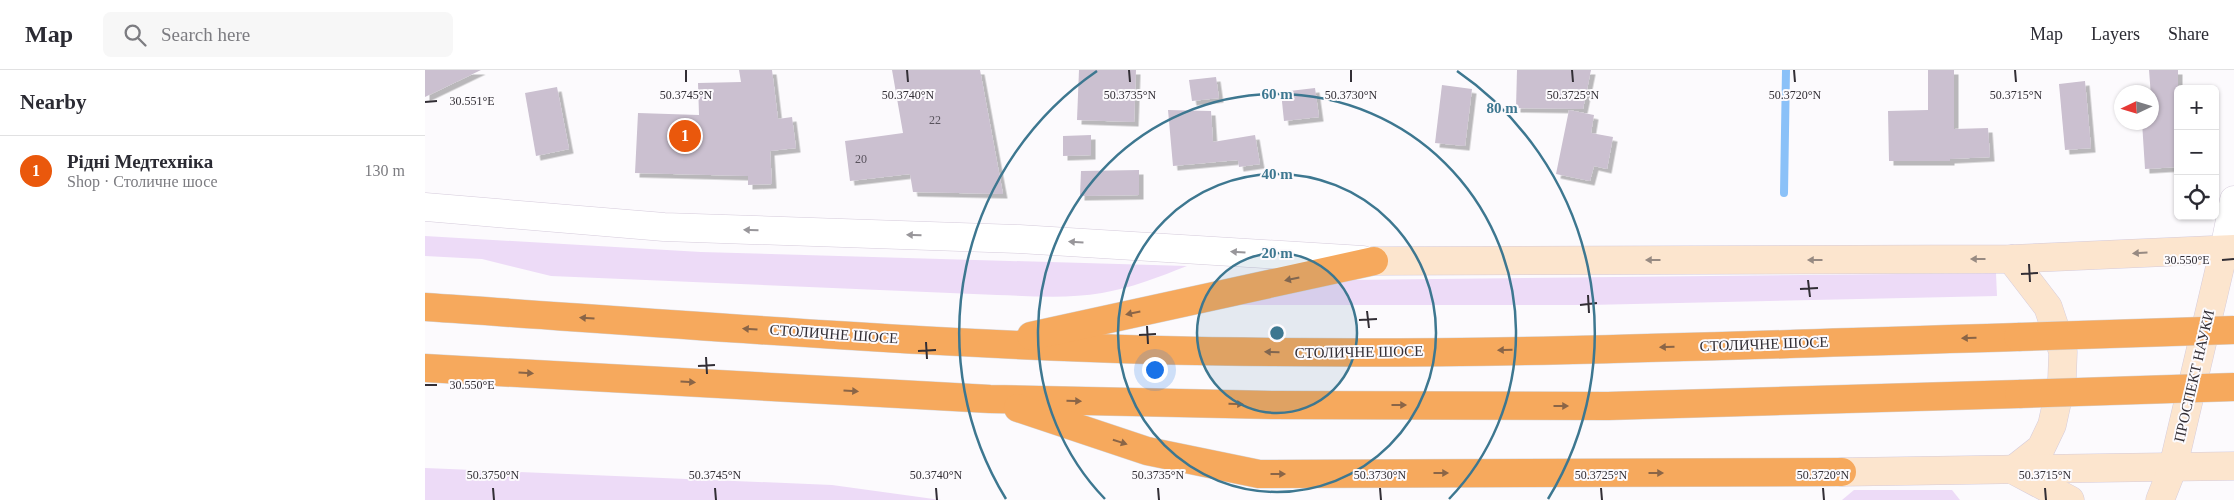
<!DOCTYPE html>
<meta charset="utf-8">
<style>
body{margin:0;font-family:"Times New Roman",serif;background:#f7f7f7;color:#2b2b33}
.controls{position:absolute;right:15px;top:15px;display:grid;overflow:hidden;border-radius:8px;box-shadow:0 1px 4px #0004}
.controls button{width:45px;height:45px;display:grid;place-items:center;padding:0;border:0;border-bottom:1px solid #e1e1e2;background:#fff;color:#2b2b33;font:25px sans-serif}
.compass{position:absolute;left:1689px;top:15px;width:45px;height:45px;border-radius:50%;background:#fff;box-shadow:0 1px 4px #0004;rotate:266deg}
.you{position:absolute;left:729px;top:299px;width:18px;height:18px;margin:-12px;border:4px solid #fff;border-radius:50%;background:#1a73e8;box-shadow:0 0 0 8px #1a73e833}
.badge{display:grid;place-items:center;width:32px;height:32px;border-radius:50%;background:#ea580c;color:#fff;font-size:16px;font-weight:700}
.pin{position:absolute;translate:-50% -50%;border:2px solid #fff;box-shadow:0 1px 5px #0006}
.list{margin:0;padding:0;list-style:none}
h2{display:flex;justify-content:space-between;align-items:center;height:65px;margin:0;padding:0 20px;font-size:21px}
h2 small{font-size:16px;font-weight:400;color:#7c7c81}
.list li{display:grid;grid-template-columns:32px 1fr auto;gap:15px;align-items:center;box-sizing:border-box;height:70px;padding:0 20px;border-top:1px solid #e1e1e2}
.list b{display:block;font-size:19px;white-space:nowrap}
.list p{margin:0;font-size:16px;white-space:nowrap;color:#7c7c81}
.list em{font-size:16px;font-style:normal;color:#7c7c81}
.icon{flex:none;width:28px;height:28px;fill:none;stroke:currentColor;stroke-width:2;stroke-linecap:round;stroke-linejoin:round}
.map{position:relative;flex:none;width:1809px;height:430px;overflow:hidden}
header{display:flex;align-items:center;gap:30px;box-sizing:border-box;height:70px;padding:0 25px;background:#fff;border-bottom:1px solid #e1e1e2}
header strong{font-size:24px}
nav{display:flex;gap:28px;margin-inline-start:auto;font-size:18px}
.search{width:350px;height:45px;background:#f7f7f7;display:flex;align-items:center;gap:12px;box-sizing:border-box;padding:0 18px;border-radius:8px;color:#7c7c81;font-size:19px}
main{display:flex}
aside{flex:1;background:#fff}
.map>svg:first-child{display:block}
.green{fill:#eddbf7}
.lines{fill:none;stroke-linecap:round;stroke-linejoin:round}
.stream{stroke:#8bc1f8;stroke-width:8}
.building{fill:#cbc0d0;filter:url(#shadow)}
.street-casing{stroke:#d5cbdb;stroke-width:29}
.secondary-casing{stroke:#d5cbdb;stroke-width:29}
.highway-casing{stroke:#d6d5d7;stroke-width:29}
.street{stroke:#fff;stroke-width:28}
.secondary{stroke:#fce5ce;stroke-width:28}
.highway{stroke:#f6a95d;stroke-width:28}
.highway-bridge-casing{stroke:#d6d5d7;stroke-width:29;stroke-linecap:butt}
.highway-bridge{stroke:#f6a95d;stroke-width:28}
.oneway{fill:#98969a}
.oneway2{fill:#978a82}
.oneway3{fill:#8a6547}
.ticks{fill:none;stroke:#322e35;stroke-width:2}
.ring{fill:none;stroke:#3d7790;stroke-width:2.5}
.labels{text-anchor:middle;stroke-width:4;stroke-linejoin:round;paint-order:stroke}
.number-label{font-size:12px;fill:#58525c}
.street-label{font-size:15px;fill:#322e35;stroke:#fcfafd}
.ticks-label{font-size:12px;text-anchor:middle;fill:#322e35;stroke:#fcfafd;stroke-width:4;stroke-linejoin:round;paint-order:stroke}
.centre{fill:#3d7790;stroke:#fcfafd;stroke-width:2.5}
.ring-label{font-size:15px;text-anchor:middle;font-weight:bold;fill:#3d7790;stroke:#fcfafd;stroke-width:4;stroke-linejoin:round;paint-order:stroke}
</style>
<header>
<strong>Map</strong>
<div class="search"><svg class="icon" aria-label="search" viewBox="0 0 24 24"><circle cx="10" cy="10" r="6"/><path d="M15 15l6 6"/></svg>Search here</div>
<nav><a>Map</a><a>Layers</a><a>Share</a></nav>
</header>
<main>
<aside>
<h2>Nearby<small></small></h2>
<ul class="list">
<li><span class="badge">1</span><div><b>Рідні Медтехніка</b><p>Shop · Столичне шосе</p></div><em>130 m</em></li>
</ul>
</aside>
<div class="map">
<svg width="1809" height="430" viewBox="0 0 1809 430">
<defs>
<filter id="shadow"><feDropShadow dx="4.5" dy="4.5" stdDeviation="0" flood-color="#0004"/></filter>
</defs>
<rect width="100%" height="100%" fill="#fcfafd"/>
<g class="green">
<path d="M0,166L276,182L762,196C734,207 706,218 677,223C643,229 606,226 572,225L126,206L57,189L0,186Z"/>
<polygon points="1571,203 1572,226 1164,235 811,235 920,210"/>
<polygon points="0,398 407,415 516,430 0,430"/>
<polygon points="1429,420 1527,420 1535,430 1417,430"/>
</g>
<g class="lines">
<polyline class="stream" points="1359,123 1361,0"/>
</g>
<g class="building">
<polygon points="0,0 56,0 0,27"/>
<polygon points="314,0 347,0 353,49 367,47 371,78 345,81 347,114 323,115 323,106 210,103 213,43 274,45 273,13 316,12"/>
<polygon points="467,0 555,0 578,124 488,122 485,104 425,111 420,71 478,63"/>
<polygon points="654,0 711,0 709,52 652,50"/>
<polygon points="1092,0 1166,0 1158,39 1091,38"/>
<polygon points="1503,0 1529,0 1529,59 1563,58 1565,87 1525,89 1525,91 1464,91 1463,41 1503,40"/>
<polygon points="1724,0 1753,0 1753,97 1720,99 1717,52 1728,52"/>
<polygon points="791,7 794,28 767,31 764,10"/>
<polygon points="1660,11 1666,78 1640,80 1634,14"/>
<polygon points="1017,15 1047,19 1040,76 1010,73"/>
<polygon points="132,17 144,79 111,86 100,23"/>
<polygon points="890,18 894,47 859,51 856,22"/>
<polygon points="743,40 786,41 788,72 830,65 835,94 814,97 813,90 748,96"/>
<polygon points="1144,40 1169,45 1166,63 1188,67 1182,99 1169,96 1165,111 1131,104"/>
<polygon points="666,65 666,85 638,86 638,66"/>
<polygon points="714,100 714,125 655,126 656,101"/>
</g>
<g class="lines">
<defs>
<g id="street">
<polyline points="0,137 239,157 594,169 938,190"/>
<polyline points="1799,180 1809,130"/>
</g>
<g id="secondary">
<polyline points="1586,189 1623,237 1638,282 1637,309 1627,355 1616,378 1588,400"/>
<polyline points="949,191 1586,189 1809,179"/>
<polyline points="1417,402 1809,396"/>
<polyline points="1592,402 1645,430"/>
<polyline points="1735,430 1748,397 1799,180"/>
</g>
<g id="highway">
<path d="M0,237C282,256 565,280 848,282C1096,285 1345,274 1593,267"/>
<polyline points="606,266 949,191"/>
<polyline points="0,298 565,329 847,335 1183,336 1594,324"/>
<polyline points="593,338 722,381 834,404 1417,402"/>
</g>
</defs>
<use href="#street" class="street-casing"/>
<use href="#secondary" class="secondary-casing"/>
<use href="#highway" class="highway-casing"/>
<use href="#street" class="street"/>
<use href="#secondary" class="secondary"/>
<use href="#highway" class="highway"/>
<defs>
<g id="highway-bridge">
<polyline points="1593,267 1809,260"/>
<polyline points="1594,324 1809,317"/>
</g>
</defs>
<use href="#highway-bridge" class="highway-bridge-casing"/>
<use href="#highway-bridge" class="highway-bridge"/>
</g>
<defs><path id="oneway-solid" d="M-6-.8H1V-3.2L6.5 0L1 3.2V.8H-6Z" transform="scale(1.25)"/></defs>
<g class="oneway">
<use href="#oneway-solid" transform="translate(326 160) rotate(-178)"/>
<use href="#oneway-solid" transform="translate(489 165) rotate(-178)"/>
<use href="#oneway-solid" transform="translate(651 172) rotate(-176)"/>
<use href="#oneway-solid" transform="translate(813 182) rotate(-176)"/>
</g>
<g class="oneway2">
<use href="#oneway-solid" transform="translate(1715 183) rotate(177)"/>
<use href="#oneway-solid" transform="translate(1553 189) rotate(180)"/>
<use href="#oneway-solid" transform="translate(1228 190) rotate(180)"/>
<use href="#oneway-solid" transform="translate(1390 190) rotate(180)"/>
</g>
<g class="oneway3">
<use href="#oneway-solid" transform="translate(867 209) rotate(168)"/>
<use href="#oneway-solid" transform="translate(708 243) rotate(168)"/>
<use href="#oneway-solid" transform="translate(162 248) rotate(-176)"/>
<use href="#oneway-solid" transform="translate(325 259) rotate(-176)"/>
<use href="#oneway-solid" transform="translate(1544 268) rotate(178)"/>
<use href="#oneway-solid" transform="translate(1242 277) rotate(178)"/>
<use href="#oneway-solid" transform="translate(1080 280) rotate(179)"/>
<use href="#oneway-solid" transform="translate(847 282) rotate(-179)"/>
<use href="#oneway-solid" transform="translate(101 303) rotate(3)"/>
<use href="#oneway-solid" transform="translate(263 312) rotate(3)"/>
<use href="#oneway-solid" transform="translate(426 321) rotate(3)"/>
<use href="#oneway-solid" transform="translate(649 331) rotate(1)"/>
<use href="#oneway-solid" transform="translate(811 334) rotate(1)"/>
<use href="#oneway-solid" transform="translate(974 335)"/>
<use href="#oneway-solid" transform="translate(1136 336)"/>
<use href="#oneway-solid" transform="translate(695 372) rotate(18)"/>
<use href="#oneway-solid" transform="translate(1016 403)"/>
<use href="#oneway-solid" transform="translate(1231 403)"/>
<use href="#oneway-solid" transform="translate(853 404)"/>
</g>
<path class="ticks" d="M261,0V12M482,0L483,12M704,0L705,12M926,0V12M1147,0L1148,12M1369,0L1370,12M1590,0L1591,12M0,32L12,31M1797,190L1809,189M1604,194L1605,212M1596,204L1613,203M1383,210L1385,227M1375,219L1393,218M1163,225L1164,243M1155,235L1172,233M942,241L944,258M934,250L952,249M722,256L723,274M714,265L731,264M501,272L502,289M493,281L511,280M281,287L282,304M273,296L290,295M0,315H12M68,418L69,430M290,418L291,430M511,418L512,430M733,418L734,430M955,418L956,430M1176,418L1177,430M1398,418L1399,430M1620,418L1621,430"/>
<circle cx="852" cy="263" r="80" fill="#3d7790" fill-opacity=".12"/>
<g class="ring">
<circle cx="852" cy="263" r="80"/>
<circle cx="852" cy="263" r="159"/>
<path d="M680 429A239 239 0 1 1 1024 429"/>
<path d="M581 429A318 318 0 0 1 672 1M1032 1A318 318 0 0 1 1123 429"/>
</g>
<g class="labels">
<g class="number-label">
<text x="510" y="54">22</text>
<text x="436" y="93">20</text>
</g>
<g class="street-label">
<text transform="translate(409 264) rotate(4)" y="5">СТОЛИЧНЕ ШОСЕ</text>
<text transform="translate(1339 274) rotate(-2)" y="5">СТОЛИЧНЕ ШОСЕ</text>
<text transform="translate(934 282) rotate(-1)" y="5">СТОЛИЧНЕ ШОСЕ</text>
<text transform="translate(1769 306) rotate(-77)" y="5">ПРОСПЕКТ НАУКИ</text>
</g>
</g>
<g class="ticks-label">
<text x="261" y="29">50.3745°N</text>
<text x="483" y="29">50.3740°N</text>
<text x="705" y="29">50.3735°N</text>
<text x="926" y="29">50.3730°N</text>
<text x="1148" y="29">50.3725°N</text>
<text x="1370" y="29">50.3720°N</text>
<text x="1591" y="29">50.3715°N</text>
<text x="47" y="35">30.551°E</text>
<text x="1762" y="194">30.550°E</text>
<text x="47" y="319">30.550°E</text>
<text x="68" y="409">50.3750°N</text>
<text x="290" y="409">50.3745°N</text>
<text x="511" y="409">50.3740°N</text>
<text x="733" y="409">50.3735°N</text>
<text x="955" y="409">50.3730°N</text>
<text x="1176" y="409">50.3725°N</text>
<text x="1398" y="409">50.3720°N</text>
<text x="1620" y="409">50.3715°N</text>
</g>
<circle cx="852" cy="263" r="8" class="centre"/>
<g class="ring-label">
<text x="852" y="29">60 m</text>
<text x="1077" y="43">80 m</text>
<text x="852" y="109">40 m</text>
<text x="852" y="188">20 m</text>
</g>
</svg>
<div class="controls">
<button>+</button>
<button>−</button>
<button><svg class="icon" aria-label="locate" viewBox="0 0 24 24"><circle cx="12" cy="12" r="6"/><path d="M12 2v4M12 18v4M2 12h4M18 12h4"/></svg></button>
</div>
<svg class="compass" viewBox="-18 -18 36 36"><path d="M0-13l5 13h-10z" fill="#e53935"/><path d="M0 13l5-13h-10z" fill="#7c7c81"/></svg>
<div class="you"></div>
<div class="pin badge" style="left:260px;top:66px">1</div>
</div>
</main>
